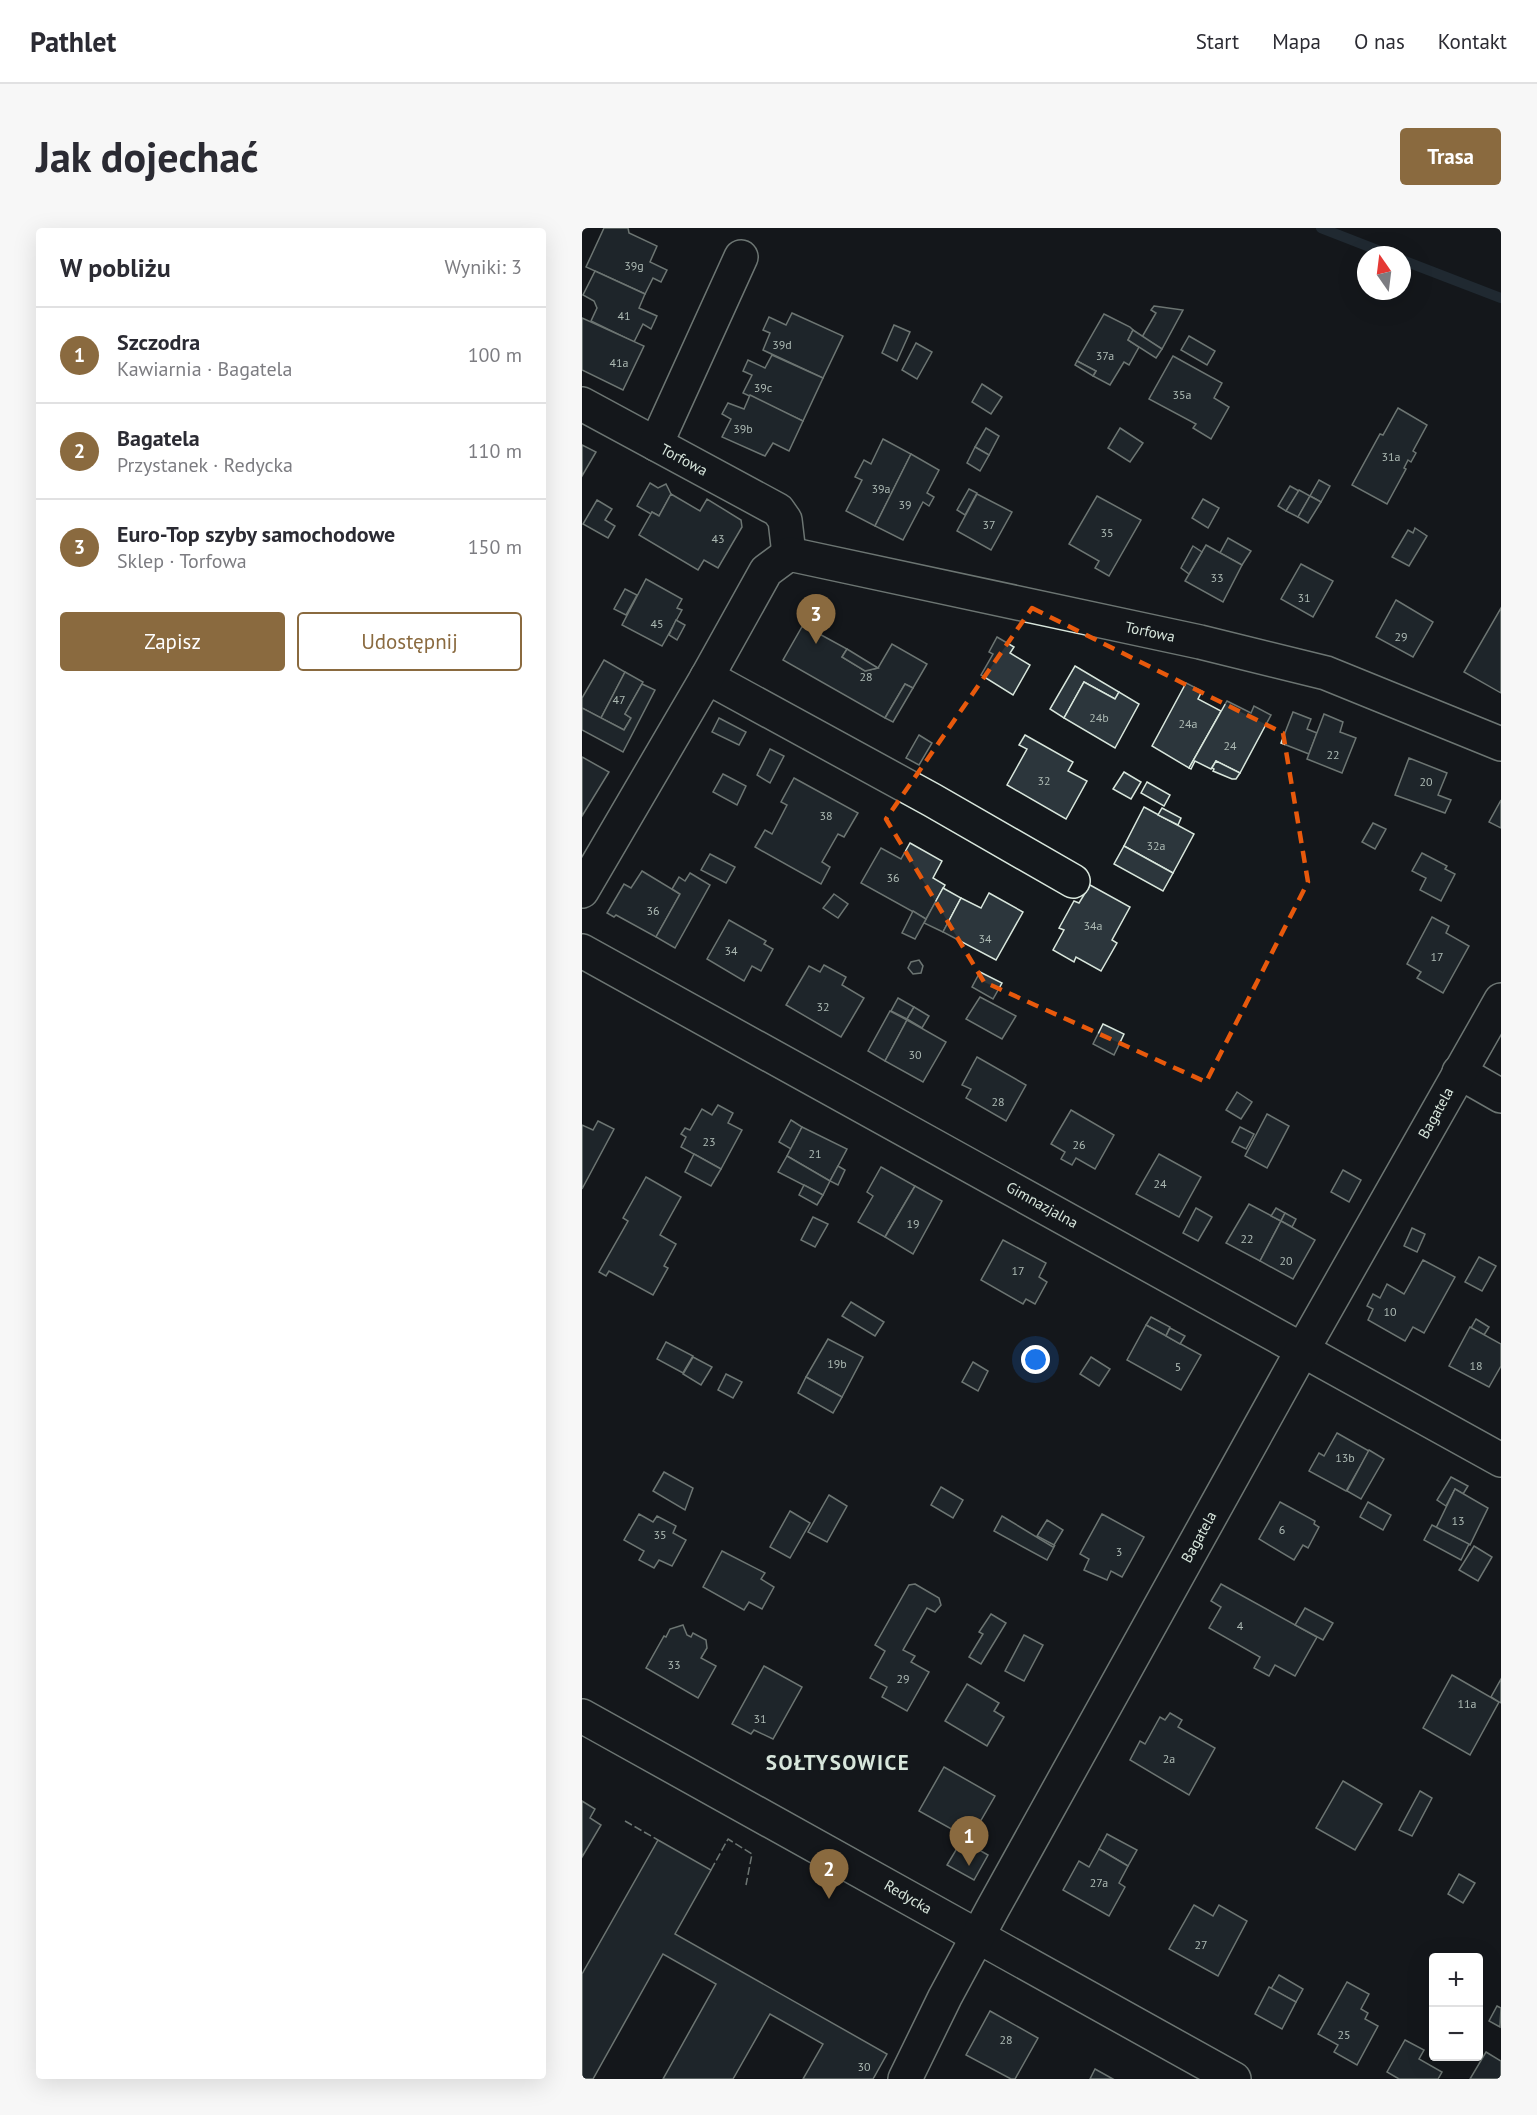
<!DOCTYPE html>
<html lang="pl">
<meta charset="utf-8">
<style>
body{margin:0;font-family:"PT Sans",sans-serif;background:#f7f7f7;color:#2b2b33}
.controls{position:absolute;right:18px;bottom:18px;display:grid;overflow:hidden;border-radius:6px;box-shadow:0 6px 24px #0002}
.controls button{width:54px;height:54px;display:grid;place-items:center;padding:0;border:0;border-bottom:2px solid #e1e1e2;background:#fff;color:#2b2b33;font:30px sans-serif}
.compass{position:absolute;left:775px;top:18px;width:54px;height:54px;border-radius:50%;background:#fff;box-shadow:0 6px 24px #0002;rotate:346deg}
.you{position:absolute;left:454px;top:1132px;width:21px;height:21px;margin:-15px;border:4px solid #fff;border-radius:50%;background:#1a73e8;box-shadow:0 0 0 9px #1a73e833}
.badge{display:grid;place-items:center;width:39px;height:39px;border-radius:50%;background:#8a6a3f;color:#fff;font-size:20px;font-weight:700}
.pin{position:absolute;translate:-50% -50px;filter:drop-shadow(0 2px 3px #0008)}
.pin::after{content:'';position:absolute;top:32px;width:21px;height:18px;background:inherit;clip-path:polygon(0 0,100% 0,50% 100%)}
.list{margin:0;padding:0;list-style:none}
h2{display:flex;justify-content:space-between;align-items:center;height:78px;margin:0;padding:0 24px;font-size:26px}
h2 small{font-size:20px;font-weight:400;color:#7c7c81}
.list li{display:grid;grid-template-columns:39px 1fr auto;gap:18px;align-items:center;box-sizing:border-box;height:96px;padding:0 24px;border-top:2px solid #e1e1e2}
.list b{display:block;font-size:22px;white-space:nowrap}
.list p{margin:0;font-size:20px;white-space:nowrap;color:#7c7c81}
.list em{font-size:20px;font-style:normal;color:#7c7c81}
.actions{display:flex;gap:12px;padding:18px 24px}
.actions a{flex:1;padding:14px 0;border:2px solid #8a6a3f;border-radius:6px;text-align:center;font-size:21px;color:#8a6a3f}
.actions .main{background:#8a6a3f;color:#fff}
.map{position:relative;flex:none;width:919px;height:1851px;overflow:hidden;border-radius:6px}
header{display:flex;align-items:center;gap:36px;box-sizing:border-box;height:84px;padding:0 30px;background:#fff;border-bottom:2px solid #e1e1e2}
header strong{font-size:28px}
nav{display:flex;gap:33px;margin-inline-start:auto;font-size:21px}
.intro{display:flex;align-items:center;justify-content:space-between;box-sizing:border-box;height:144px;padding:0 36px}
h1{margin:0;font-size:42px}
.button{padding:15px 27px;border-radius:6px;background:#8a6a3f;color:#fff;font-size:21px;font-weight:700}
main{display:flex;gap:36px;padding:0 36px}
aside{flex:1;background:#fff;border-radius:6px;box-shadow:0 6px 24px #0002}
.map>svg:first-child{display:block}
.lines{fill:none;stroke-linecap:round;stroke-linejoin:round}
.stream{stroke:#2f3f4d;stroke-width:10}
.building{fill:#2c363c;stroke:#d8e6dc;stroke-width:1.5}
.minor-casing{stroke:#d8e6dc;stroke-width:36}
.minor{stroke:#14181c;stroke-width:33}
.fence{stroke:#d8e6dc;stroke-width:1.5;stroke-dasharray:8 3;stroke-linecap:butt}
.marked{fill:none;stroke:#e8590c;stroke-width:4.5;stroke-dasharray:12 8;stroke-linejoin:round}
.labels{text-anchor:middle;stroke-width:4.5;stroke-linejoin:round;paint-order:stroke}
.number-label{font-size:12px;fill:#adbab4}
.street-label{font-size:15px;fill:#d8e6dc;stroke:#14181c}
.district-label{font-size:21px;font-weight:bold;letter-spacing:1.5px;fill:#d8e6dc;stroke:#14181c}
</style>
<header>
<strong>Pathlet</strong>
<nav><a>Start</a><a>Mapa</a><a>O nas</a><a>Kontakt</a></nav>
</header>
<div class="intro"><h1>Jak dojechać</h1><a class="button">Trasa</a></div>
<main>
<aside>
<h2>W pobliżu<small>Wyniki: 3</small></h2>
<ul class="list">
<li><span class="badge">1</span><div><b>Szczodra</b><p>Kawiarnia · Bagatela</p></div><em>100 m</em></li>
<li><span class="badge">2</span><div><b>Bagatela</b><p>Przystanek · Redycka</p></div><em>110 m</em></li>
<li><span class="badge">3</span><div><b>Euro-Top szyby samochodowe</b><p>Sklep · Torfowa</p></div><em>150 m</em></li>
</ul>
<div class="actions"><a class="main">Zapisz</a><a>Udostępnij</a></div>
</aside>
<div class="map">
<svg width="919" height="1851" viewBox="0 0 919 1851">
<rect width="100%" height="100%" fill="#14181c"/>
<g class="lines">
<g class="stream">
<polyline points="739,0 808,27"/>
<polyline points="820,32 919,70"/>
</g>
</g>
<g class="building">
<polygon points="22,0 46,0 47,5 75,18 68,34 85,42 79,54 71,50 63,66 4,39"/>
<polygon points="13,43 63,66 57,80 75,88 69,101 61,96 52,114 9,93 15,80 12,73 1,67"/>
<polygon points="572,78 601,82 580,121 560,109 574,85 569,82"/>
<polygon points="210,85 261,108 241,150 181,122 188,105 181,102 187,89 204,97"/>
<polygon points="522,86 548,99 551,102 546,112 557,119 547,137 542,134 528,157 511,148 514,143 495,133"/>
<polygon points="0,90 62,118 41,162 0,142"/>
<polygon points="312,97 328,104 315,133 300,125"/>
<polygon points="551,102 580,121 574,130 546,112"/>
<polygon points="607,108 633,123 625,137 599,122"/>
<polygon points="334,115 350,124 335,151 320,142"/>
<polygon points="190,127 241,150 221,193 161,165 170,147 161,143 166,132 183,140"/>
<polygon points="591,128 640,155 632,170 647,179 629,211 611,200 614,196 567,171"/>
<polygon points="495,133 514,143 511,148 493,137"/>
<polygon points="400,156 420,169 409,186 390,174"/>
<polygon points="168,167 221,193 207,223 191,215 183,228 140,209 149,191 140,186 146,175 162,181"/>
<polygon points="816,180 845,197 831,223 834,225 829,234 826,232 822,240 824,241 805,276 770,257 798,206 801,207"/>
<polygon points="404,200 417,208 407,227 393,219"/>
<polygon points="538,200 561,215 548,234 526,220"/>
<polygon points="301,211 329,226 293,298 264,283 280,252 273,249 282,232 289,236"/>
<polygon points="0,217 14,224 0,248"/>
<polygon points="393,219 407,227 398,243 385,235"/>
<polygon points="329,226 357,242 345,265 352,269 347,278 341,274 321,312 293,298"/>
<polygon points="737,252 748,258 739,274 728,268"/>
<polygon points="68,255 76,260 84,256 89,266 77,288 70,284 69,286 55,278"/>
<polygon points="708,258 717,263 704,283 696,278"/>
<polygon points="387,261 395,265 383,287 375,282"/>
<polygon points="717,262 728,268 716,289 704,283"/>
<polygon points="89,266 118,283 125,271 159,292 160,299 136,340 122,332 116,342 57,307 70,284 77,288"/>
<polygon points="395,266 430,284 409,322 375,303"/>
<polygon points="515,268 559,292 527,348 513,340 517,333 487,316"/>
<polygon points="728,268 739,274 726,295 716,289"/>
<polygon points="621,271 637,280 626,300 610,290"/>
<polygon points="15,272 30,281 23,292 33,298 26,310 1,296"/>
<polygon points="833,300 845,308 827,338 810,329 826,302 831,305"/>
<polygon points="646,310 669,323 660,337 638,325"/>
<polygon points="624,317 660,337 641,374 603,353"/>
<polygon points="611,318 620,324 607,346 599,340"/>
<polygon points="719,336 751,353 731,389 699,371"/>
<polygon points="64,351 100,371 95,380 100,382 80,418 40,397"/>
<polygon points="43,361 55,367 44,387 32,381"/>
<polygon points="814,372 851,394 831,429 794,409"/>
<polygon points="919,380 919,465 882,444"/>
<polygon points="94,392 103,397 95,412 87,407"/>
<polygon points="221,397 265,421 260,429 283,443 296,440 310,416 345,436 331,460 323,456 303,490 201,432"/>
<polygon points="415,409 432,419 428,425 448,437 431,467 399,447 411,426 407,424"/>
<polygon points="265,421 296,440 283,443 260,429"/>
<polygon points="22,432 43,444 19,490 0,480 0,470"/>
<polygon points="493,438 537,464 533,471 502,454 482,490 468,481"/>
<polygon points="43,444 61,454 43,486 49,490 42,502 19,490"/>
<polygon points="502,454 533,471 537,464 557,476 533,520 482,490"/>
<polygon points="604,455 620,463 616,471 639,483 607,540 570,518"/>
<polygon points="60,456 73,462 41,524 0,502 0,480 42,502 49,490 43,486"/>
<polygon points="323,456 331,460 311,494 303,490"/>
<polygon points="645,473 669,485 672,478 689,487 658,545 634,533 629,541 613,533 609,541 607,540"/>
<polygon points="711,484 729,491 725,501 735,505 727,526 699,515"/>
<polygon points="742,486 761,494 758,504 774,510 760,545 725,531"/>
<polygon points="137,490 164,504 157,517 130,504"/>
<polygon points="337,507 350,515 337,537 324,530"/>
<polygon points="443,507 491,534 486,543 505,553 484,591 425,557 445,521 437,517"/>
<polygon points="188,521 202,528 188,555 175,547"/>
<polygon points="0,529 27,544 0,588"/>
<polygon points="827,530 865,545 856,567 869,572 863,585 813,567"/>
<polygon points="634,533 658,545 654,551 650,551 631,543 632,541 630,540"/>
<polygon points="542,544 559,554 549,571 531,561"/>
<polygon points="141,546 164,558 155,577 131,564"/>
<polygon points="212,550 276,585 262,609 256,606 240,634 248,639 239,656 173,619 183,602 190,606 205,577 199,574"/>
<polygon points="565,554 588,567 582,578 559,565"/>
<polygon points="919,572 919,600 907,594"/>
<polygon points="562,579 612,606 591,645 542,618"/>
<polygon points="580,580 599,590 596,597 576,587"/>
<polygon points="791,595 804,601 793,621 780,614"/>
<polygon points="328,615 360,633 351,650 363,657 344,691 279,655 299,620 319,631"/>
<polygon points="542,618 591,645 581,663 532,636"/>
<polygon points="840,625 865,638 863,641 873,646 859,673 838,662 844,650 830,643"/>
<polygon points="128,626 153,639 144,655 119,642"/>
<polygon points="60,643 98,666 74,709 34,687 32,689 25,685 42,656 49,660"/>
<polygon points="108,645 128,657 93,720 74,709 98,666 90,661 97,649 103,653"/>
<polygon points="508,657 548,679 530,712 535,715 519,743 494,729 492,734 471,722 482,702 477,700 492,673 497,675"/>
<polygon points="361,660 379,670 361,704 342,695"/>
<polygon points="407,665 441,684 414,732 361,704 379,670 399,680"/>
<polygon points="252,666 266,676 256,690 241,680"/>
<polygon points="331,683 344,691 333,711 320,705"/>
<polygon points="850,689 867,698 864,705 887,718 861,765 835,750 839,744 825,736"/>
<polygon points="147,692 184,713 182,716 191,721 179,743 170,738 162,753 125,731"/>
<polygon points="337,732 341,738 339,745 331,746 326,740 329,734"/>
<polygon points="242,737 264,749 260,757 282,770 259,809 204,777 227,738 238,744"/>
<polygon points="398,744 420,755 411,771 390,759"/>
<polygon points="398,769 434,788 420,811 384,791"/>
<polygon points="316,770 332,779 325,791 309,783"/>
<polygon points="332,779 347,788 340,800 325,791"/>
<polygon points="308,783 325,792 303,833 286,823"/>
<polygon points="325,792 364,814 341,854 303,833"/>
<polygon points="521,796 542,806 532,827 511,816"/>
<polygon points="395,829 444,857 424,893 384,870 389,861 380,857"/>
<polygon points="655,864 670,874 659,891 644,882"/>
<polygon points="136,877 151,885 146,895 160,902 139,941 99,919 104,909 99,906 103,900 108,902 120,881 130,887"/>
<polygon points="489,882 532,907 513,941 494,930 490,937 479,931 483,924 469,916"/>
<polygon points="685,886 707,898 685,940 663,928"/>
<polygon points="209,892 220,899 209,921 197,914"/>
<polygon points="16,893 32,901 0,961 0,897 11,902"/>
<polygon points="220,899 265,921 248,953 205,928"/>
<polygon points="658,899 672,906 664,921 650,914"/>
<polygon points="112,926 139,941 129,958 103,944"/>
<polygon points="577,926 619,949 597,989 554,966"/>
<polygon points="205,928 248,953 241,967 196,944"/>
<polygon points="256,938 263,942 256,957 248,953"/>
<polygon points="299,939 333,958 303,1009 276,994 291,968 285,964"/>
<polygon points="761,942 779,952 767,974 749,964"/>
<polygon points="64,949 99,969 78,1007 94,1016 82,1038 86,1040 71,1067 27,1043 24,1048 17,1044 46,993 41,990"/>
<polygon points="222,957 241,967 235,977 217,967"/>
<polygon points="333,958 360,973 331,1026 303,1009"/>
<polygon points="667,976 699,993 678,1033 644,1015"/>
<polygon points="614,980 630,989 616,1013 601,1005"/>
<polygon points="694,980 703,985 699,993 689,988"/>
<polygon points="703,985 714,991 710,999 699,993"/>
<polygon points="231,989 246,996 233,1019 219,1012"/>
<polygon points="699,993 733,1012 711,1051 678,1033"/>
<polygon points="830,1000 843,1006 835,1024 822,1018"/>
<polygon points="421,1012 464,1035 457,1049 465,1054 453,1076 444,1071 441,1076 399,1052"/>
<polygon points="897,1029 914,1038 900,1063 883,1054"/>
<polygon points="841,1032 873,1049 842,1105 831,1099 823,1113 786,1092 791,1081 785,1078 791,1066 798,1070 805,1056 822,1066"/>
<polygon points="269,1074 302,1094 293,1108 260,1088"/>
<polygon points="569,1089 588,1099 584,1108 564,1097"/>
<polygon points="894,1091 907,1099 902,1107 889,1100"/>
<polygon points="564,1097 619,1127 599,1162 545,1132"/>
<polygon points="888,1099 919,1116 919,1138 907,1159 867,1138"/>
<polygon points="588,1100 603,1108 598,1116 584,1108"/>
<polygon points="246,1111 281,1129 260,1169 224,1149"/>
<polygon points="84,1114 111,1128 101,1145 75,1131"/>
<polygon points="111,1129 130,1139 119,1157 101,1146"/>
<polygon points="509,1129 528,1141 517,1158 498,1146"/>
<polygon points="391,1134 406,1143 396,1163 380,1154"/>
<polygon points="144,1146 160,1154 151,1170 136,1162"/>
<polygon points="224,1149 260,1169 251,1185 216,1165"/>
<polygon points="755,1205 787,1223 764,1263 727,1243 737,1225 742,1228"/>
<polygon points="787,1222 802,1231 779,1271 765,1263"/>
<polygon points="82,1244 111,1260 103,1282 71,1263"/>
<polygon points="869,1249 886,1258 881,1266 873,1261 864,1278 855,1272"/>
<polygon points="359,1259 381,1272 371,1290 349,1277"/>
<polygon points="873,1261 906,1280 888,1317 854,1300"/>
<polygon points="247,1267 265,1278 245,1314 226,1304"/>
<polygon points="698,1274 733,1293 732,1296 737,1299 726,1320 721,1317 712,1332 677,1311"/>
<polygon points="786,1274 809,1287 801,1302 778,1289"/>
<polygon points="208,1283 228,1295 208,1330 188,1319"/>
<polygon points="57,1286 71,1294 75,1288 94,1298 91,1305 104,1312 90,1338 77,1332 72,1340 57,1332 62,1323 42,1312"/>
<polygon points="520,1286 562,1309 540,1349 529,1343 525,1352 502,1342 507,1331 498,1326"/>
<polygon points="420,1288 471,1319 473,1317 465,1332 412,1303"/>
<polygon points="465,1292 481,1302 472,1317 455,1308"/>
<polygon points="850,1297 887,1316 879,1332 842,1312"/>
<polygon points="892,1318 910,1329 896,1353 877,1342"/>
<polygon points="140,1323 183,1345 179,1351 192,1359 180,1381 167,1374 162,1382 121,1359"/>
<polygon points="333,1356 357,1370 359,1377 353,1384 345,1380 321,1422 333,1428 329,1434 347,1444 325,1483 300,1469 305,1459 288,1450 303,1423 293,1417 327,1357"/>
<polygon points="639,1356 735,1409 713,1448 693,1437 687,1448 672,1440 678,1429 627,1400 639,1379 629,1373"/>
<polygon points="723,1380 751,1395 741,1412 713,1397"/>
<polygon points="409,1386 424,1395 399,1436 387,1429 401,1406 397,1404"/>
<polygon points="101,1397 105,1407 109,1409 111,1405 124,1412 125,1420 119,1430 134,1438 116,1470 64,1440 82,1408 84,1409 88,1401"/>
<polygon points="442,1407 461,1417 442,1453 423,1443"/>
<polygon points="182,1438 220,1459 191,1511 172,1502 169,1506 150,1496"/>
<polygon points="870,1447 917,1474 888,1527 841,1500"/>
<polygon points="919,1451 919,1475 909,1469"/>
<polygon points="385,1456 417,1475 412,1483 422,1489 405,1518 363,1493"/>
<polygon points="588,1485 600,1492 596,1499 633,1520 607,1567 548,1532 558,1513 563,1516 578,1489 583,1492"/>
<polygon points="362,1539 413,1568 398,1594 393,1591 382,1608 337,1583"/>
<polygon points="761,1553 800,1576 773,1622 734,1600"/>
<polygon points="838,1563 850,1570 830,1608 817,1602"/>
<polygon points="0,1573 13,1581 8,1590 19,1597 0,1629"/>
<polygon points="525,1606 555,1622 546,1638 517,1621"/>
<polygon points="76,1612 129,1642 93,1706 305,1826 291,1851 221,1851 241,1816 188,1786 151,1851 81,1851 134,1756 81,1726 11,1851 0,1851 0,1746"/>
<polygon points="380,1612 406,1627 392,1652 365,1637"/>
<polygon points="517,1621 546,1638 537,1655 543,1659 527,1688 481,1662 497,1633 507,1639"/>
<polygon points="877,1646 893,1655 881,1675 866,1666"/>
<polygon points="612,1677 631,1688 637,1677 665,1693 636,1748 587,1721"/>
<polygon points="697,1747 721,1761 714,1774 689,1761"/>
<polygon points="765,1754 787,1766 779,1781 786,1785 783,1791 796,1798 775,1837 752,1824 756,1817 736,1806"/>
<polygon points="687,1759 714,1774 700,1801 673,1786"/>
<polygon points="915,1778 919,1780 918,1799 907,1793"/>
<polygon points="408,1783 456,1810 433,1851 429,1851 384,1827"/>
<polygon points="823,1812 842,1822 837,1831 860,1844 856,1851 817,1851 805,1844"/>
<polygon points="904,1824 919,1833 919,1851 888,1851"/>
<polygon points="513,1841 531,1851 508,1851"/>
</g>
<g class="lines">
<defs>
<g id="minor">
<polyline points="0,176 196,282 203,292 207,326"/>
<polyline points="74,216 159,29"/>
<polyline points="125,449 350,572 491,653"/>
<polyline points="0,663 125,449 184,343 207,326 618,414 744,445 919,516"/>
<polyline points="0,723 919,1232"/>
<polyline points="877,844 919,868"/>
<polyline points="0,1488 652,1851"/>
<polyline points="323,1851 363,1769 411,1680 721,1121 919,772"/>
</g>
</defs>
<use href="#minor" class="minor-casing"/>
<use href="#minor" class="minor"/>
<g class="fence">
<polyline points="43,1593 76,1612"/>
<polyline points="129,1642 146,1611 170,1626 164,1657"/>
</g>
</g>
<path d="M0 0H919V1851H0ZM450,380L701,505L726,654L624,854L402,754L304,591Z" fill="#14181c" fill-opacity=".55" fill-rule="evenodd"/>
<path class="marked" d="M450,380L701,505L726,654L624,854L402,754L304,591Z"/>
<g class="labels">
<g class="number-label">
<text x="52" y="42">39g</text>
<text x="42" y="92">41</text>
<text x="200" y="121">39d</text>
<text x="523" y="132">37a</text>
<text x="37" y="139">41a</text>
<text x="181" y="164">39c</text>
<text x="600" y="171">35a</text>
<text x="161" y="205">39b</text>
<text x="809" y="233">31a</text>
<text x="299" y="265">39a</text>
<text x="323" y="281">39</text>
<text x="407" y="301">37</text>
<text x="525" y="309">35</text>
<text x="136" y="315">43</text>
<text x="635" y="354">33</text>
<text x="722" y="374">31</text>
<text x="75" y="400">45</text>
<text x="819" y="413">29</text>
<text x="284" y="453">28</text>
<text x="37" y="476">47</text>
<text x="517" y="494">24b</text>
<text x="606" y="500">24a</text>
<text x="648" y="522">24</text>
<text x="751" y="531">22</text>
<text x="462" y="557">32</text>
<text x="844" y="558">20</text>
<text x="244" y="592">38</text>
<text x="574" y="622">32a</text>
<text x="311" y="654">36</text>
<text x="71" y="687">36</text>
<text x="511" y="702">34a</text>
<text x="403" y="715">34</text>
<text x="149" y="727">34</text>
<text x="855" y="733">17</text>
<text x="241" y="783">32</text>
<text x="333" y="831">30</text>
<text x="416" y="878">28</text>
<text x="127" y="918">23</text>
<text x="497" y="921">26</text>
<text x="233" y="930">21</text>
<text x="578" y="960">24</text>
<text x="331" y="1000">19</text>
<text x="665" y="1015">22</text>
<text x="704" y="1037">20</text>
<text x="436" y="1047">17</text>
<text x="808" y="1088">10</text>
<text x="255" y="1140">19b</text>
<text x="894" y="1142">18</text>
<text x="596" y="1143">5</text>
<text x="763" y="1234">13b</text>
<text x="876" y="1297">13</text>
<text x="700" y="1306">6</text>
<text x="78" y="1311">35</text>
<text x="537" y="1328">3</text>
<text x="658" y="1402">4</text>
<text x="92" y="1441">33</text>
<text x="321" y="1455">29</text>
<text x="885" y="1480">11a</text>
<text x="178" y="1495">31</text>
<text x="587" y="1535">2a</text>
<text x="517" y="1659">27a</text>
<text x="619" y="1721">27</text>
<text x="762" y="1811">25</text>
<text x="424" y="1816">28</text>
<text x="282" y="1843">30</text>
</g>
<g class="street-label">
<text transform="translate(102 232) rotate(28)" y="5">Torfowa</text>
<text transform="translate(568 404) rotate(12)" y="5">Torfowa</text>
<text transform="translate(854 885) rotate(-61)" y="5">Bagatela</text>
<text transform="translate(460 977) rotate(29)" y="5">Gimnazjalna</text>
<text transform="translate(617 1309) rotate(-61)" y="5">Bagatela</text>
<text transform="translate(326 1669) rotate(30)" y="5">Redycka</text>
</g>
<g class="district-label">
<text x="256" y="1542">SOŁTYSOWICE</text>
</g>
</g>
</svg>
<div class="controls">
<button>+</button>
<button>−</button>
</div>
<svg class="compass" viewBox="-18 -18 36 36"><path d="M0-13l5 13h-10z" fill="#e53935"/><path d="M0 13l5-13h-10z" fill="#7c7c81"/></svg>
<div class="you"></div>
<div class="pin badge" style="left:387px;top:1638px">1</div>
<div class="pin badge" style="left:247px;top:1671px">2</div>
<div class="pin badge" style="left:234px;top:416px">3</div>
</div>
</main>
